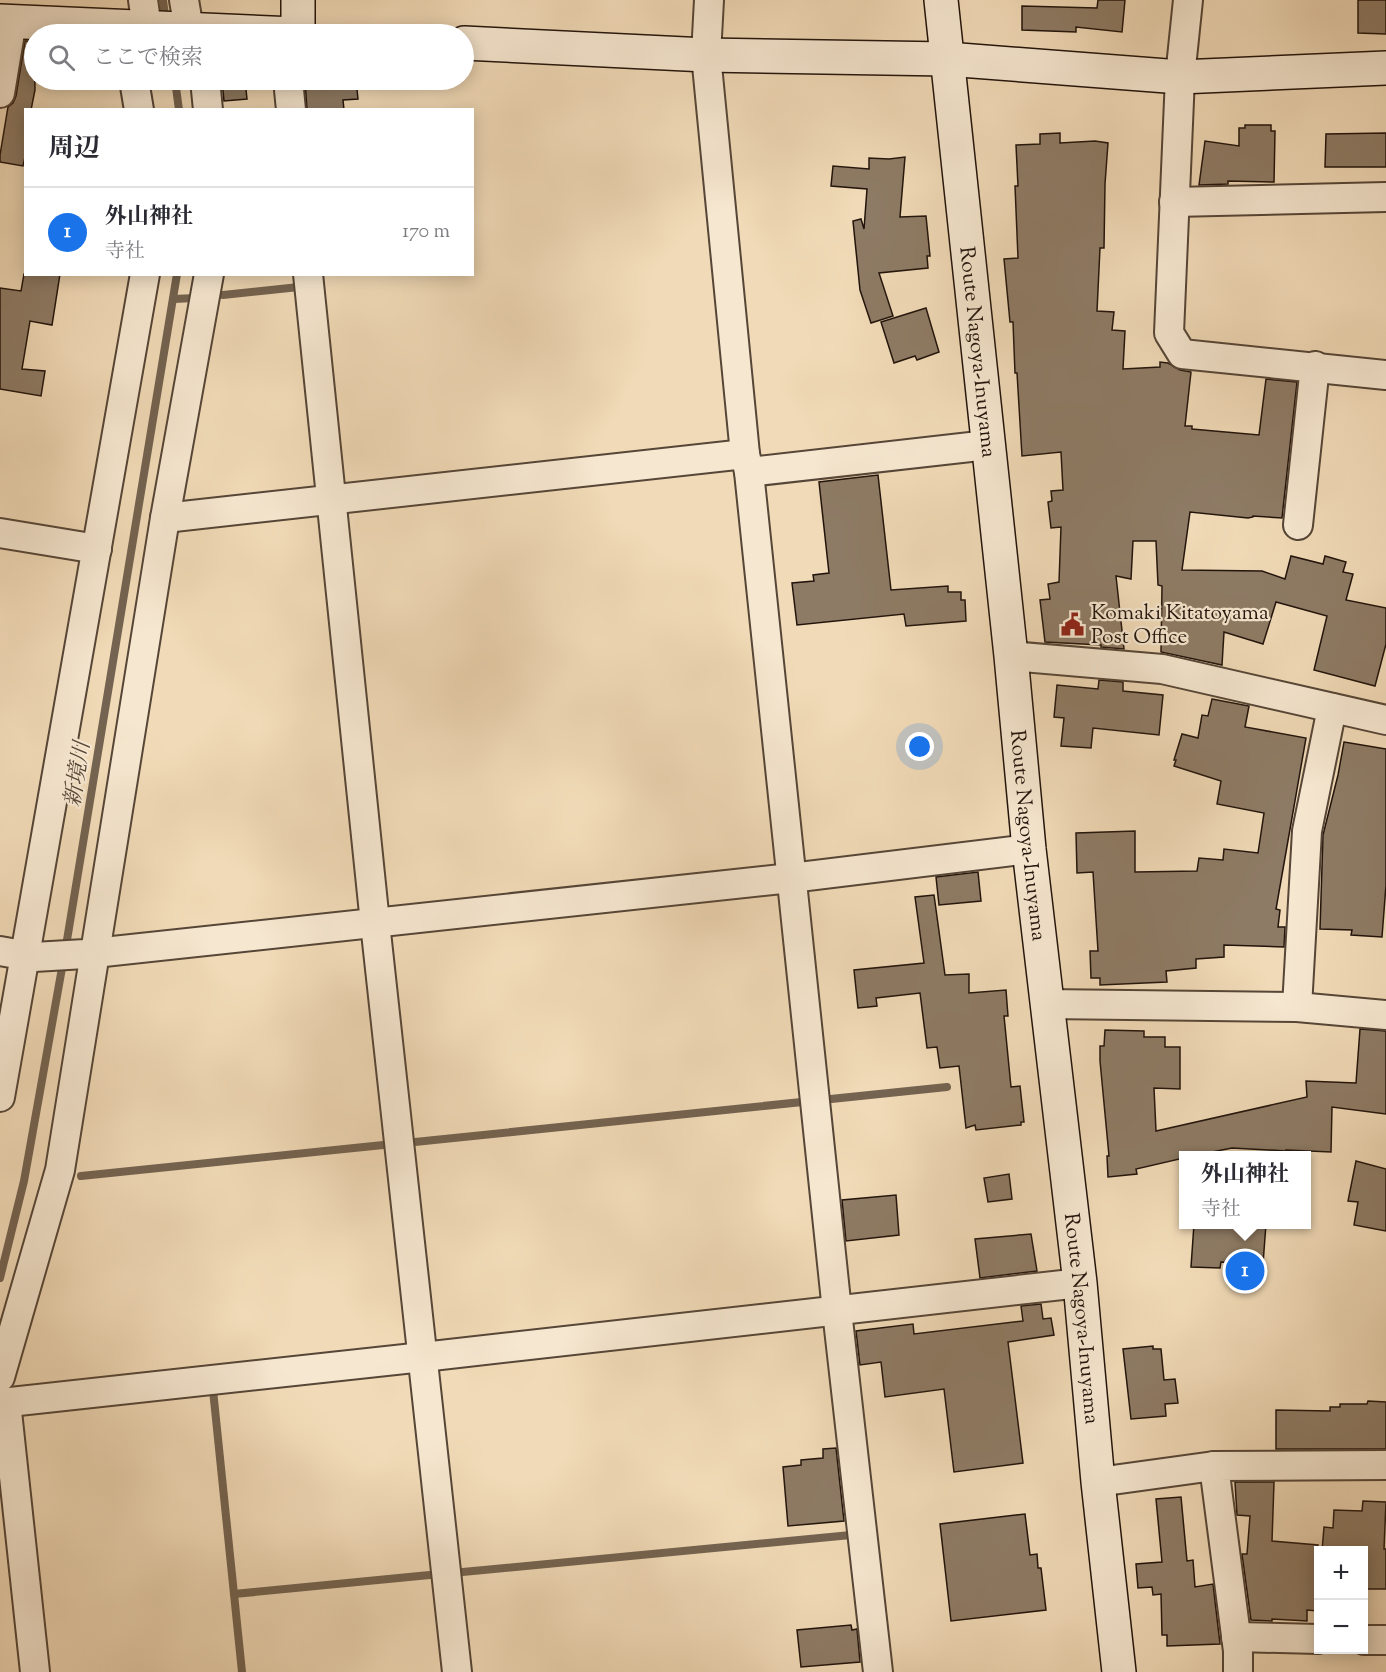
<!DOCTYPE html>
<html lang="ja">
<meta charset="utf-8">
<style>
body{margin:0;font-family:"Sorts Mill Goudy","Noto Serif JP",serif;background:#f7f7f7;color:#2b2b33}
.controls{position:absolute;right:18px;bottom:18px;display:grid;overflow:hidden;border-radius:0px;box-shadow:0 3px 15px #0003}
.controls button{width:54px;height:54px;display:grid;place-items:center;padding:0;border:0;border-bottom:2px solid #e1e1e2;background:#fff;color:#2b2b33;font:30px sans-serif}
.you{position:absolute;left:920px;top:747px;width:21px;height:21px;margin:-15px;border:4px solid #fff;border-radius:50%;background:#1a73e8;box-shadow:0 0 0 9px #1a73e833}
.badge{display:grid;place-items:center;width:39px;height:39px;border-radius:50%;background:#1a73e8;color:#fff;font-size:20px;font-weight:700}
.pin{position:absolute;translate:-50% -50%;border:3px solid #fff;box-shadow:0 2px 6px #0006}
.popup{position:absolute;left:1179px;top:1151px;width:132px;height:78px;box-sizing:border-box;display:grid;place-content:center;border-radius:0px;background:#fff;filter:drop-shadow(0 2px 4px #0005);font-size:20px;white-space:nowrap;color:#7c7c81}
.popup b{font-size:22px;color:#2b2b33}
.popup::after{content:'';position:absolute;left:50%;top:100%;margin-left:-12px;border:12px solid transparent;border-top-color:#fff}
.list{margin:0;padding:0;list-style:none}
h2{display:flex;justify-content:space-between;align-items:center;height:78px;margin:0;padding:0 24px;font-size:26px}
h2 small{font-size:20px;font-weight:400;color:#7c7c81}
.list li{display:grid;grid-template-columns:39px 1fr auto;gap:18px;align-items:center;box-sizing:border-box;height:90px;padding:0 24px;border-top:2px solid #e1e1e2}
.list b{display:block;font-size:22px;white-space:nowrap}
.list p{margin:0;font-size:20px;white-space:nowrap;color:#7c7c81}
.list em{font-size:20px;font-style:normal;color:#7c7c81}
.icon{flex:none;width:33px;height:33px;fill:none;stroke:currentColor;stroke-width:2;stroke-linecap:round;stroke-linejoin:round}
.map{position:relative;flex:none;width:1386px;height:1672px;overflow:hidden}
.search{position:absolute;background:#fff;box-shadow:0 3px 15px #0003;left:24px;top:24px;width:450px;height:66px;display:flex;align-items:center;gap:15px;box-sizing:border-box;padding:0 21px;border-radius:33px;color:#7c7c81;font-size:22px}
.panel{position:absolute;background:#fff;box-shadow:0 3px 15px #0003;left:24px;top:108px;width:450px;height:168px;border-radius:0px}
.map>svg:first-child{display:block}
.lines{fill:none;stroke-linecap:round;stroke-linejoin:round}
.stream{stroke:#746350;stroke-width:8}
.building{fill:#8e7b65;stroke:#22140c;stroke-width:1.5}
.street-casing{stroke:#564637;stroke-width:32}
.secondary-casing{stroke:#22140c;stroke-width:36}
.street{stroke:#f6e7d0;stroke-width:28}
.secondary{stroke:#f6e7d0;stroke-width:33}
.labels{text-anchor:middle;stroke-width:4.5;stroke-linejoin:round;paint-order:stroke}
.street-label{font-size:21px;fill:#22140c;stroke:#f6e7d0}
.poi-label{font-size:21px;fill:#22140c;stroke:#f6e7d0;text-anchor:start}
.water-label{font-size:22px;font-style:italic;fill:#594839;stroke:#f6e7d0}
</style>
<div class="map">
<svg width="1386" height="1672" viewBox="0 0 1386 1672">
<rect width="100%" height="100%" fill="#f1dab7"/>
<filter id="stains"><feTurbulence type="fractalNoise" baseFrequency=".00333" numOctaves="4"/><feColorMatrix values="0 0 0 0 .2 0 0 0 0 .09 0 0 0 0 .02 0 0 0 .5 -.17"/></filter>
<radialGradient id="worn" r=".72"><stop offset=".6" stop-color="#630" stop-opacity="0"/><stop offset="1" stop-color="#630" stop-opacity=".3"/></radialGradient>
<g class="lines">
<g class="stream">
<polyline points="163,0 165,16"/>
<polyline points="175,80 179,110"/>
<polyline points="223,295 299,287"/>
<polyline points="173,299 196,298"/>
<polyline points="405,1143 947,1087"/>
<polyline points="81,1176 393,1144"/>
<polyline points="0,1278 24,1181 67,940 177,274"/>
<polyline points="213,1390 242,1672"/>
<polyline points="452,1573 851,1535"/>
<polyline points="234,1594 440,1574"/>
</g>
</g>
<g class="building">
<polygon points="1098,0 1125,0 1122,32 1076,27 1076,32 1022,30 1022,6 1097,8"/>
<polygon points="1358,0 1386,0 1386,34 1358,33"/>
<polygon points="25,41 34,41 35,90 31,110 26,110 26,153 23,166 0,162 0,155 8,107 13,103 16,96"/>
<polygon points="222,80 245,80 247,99 224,101"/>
<polygon points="305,80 356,80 358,99 343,100 344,110 307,110"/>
<polygon points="1245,125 1271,125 1271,131 1275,131 1274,182 1228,181 1228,184 1199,185 1205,141 1239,146 1239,128 1245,128"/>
<polygon points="1060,133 1060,143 1095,141 1108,143 1105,184 1104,248 1100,248 1097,311 1114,312 1112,330 1125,331 1123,369 1160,367 1160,362 1168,363 1180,370 1191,372 1185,426 1192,426 1192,429 1259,435 1266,379 1297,382 1282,518 1253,516 1253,517 1248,518 1190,512 1182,570 1262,571 1285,579 1291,556 1323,564 1325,556 1346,562 1343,572 1353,574 1346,600 1386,608 1386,644 1375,686 1314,670 1327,616 1276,602 1263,644 1224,632 1222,665 1161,652 1162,586 1158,585 1156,541 1133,541 1131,579 1116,576 1124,649 1101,647 1101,645 1045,642 1040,600 1050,599 1048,584 1059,582 1061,527 1051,528 1048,502 1052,501 1051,491 1063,490 1061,452 1022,456 1017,373 1015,373 1013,322 1010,322 1004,259 1018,258 1015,186 1018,186 1016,145 1040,144 1040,134"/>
<polygon points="1386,133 1386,167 1325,167 1326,134"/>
<polygon points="905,157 900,217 926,216 930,256 927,256 928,268 879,273 893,316 871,323 860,290 853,221 861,219 864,229 867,189 831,186 833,166 869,169 869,158 889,159"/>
<polygon points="24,274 60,274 52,325 30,321 22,369 45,371 41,396 0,389 0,288 21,291"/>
<polygon points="926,308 939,352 917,360 915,356 894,363 881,322"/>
<polygon points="878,475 891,590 948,586 948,592 961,592 961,600 965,600 966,621 906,626 904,614 797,625 792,583 814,581 813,575 829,573 819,482"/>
<polygon points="1099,680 1123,682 1123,691 1163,695 1159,735 1093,728 1091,748 1061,746 1064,718 1054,717 1057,685 1098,689"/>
<polygon points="1212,699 1249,706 1245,727 1306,738 1276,909 1280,910 1278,927 1285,927 1284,947 1224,945 1224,957 1196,959 1196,968 1166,971 1167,982 1100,985 1100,978 1091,978 1090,951 1098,951 1093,872 1077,873 1076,833 1135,831 1135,872 1197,871 1199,858 1223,860 1224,849 1258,853 1264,813 1217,804 1221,781 1174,766 1176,760 1174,760 1182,734 1198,738 1202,715 1208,716"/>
<polygon points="1344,742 1386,749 1386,885 1382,937 1351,935 1352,930 1320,929 1323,835 1338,775"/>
<polygon points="978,872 981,901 939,905 936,877"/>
<polygon points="934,895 945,975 969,974 969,993 1006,990 1008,1016 1004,1016 1011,1087 1020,1086 1024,1122 1021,1122 1021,1125 976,1130 975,1125 966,1128 959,1066 940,1068 937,1047 927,1048 920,993 876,998 877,1006 858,1008 854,970 924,963 915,897"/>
<polygon points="1360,1029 1386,1031 1386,1114 1332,1107 1331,1152 1286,1150 1286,1151 1232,1148 1197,1155 1184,1155 1184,1158 1136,1169 1137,1174 1108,1177 1107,1156 1109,1156 1100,1061 1100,1046 1104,1046 1105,1030 1144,1031 1144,1037 1165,1037 1165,1047 1180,1047 1180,1089 1154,1088 1156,1131 1307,1097 1306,1081 1356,1083"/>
<polygon points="1356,1161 1386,1169 1386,1231 1354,1225 1358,1202 1348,1201"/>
<polygon points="1009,1174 1012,1199 988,1202 984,1178"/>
<polygon points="896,1195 899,1235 846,1241 842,1200"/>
<polygon points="1194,1224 1266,1224 1263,1264 1221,1262 1220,1268 1191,1267"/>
<polygon points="1031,1234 1037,1271 980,1278 975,1239"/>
<polygon points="1041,1304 1043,1319 1051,1318 1054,1335 1008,1342 1023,1463 954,1472 944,1389 885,1397 881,1362 860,1365 856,1331 913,1324 914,1334 1023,1321 1021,1306"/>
<polygon points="1153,1346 1153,1349 1161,1349 1164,1380 1175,1379 1178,1403 1165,1404 1166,1416 1131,1419 1123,1349"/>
<polygon points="1368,1401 1386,1402 1386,1449 1276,1449 1276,1410 1330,1411 1330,1407 1340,1407 1340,1404 1367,1404"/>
<polygon points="836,1448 844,1521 788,1526 783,1467 801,1465 801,1460 823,1458 823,1449"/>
<polygon points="1235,1482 1274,1482 1272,1541 1318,1545 1318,1611 1307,1610 1307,1621 1272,1619 1272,1621 1251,1620 1242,1554 1247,1554 1250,1516 1237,1515"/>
<polygon points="1181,1497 1187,1561 1193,1560 1195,1587 1213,1584 1220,1644 1167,1646 1167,1635 1162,1635 1161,1594 1153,1595 1152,1587 1138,1588 1136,1564 1162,1562 1156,1499"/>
<polygon points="1363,1501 1386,1502 1384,1549 1386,1549 1386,1589 1364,1589 1364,1551 1322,1551 1324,1527 1333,1528 1334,1510 1362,1511"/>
<polygon points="1025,1514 1030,1555 1037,1554 1038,1568 1041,1568 1046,1610 951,1621 940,1524"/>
<polygon points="851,1625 852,1630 857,1629 860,1662 801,1667 797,1630"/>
</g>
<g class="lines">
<defs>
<g id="street">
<polyline points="143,0 147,28"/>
<polyline points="184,0 189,30"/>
<polyline points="709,0 706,55 745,454 749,472 837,1311 878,1672"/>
<polyline points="1188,0 1180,77 1169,333 1182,354 1386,375"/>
<polyline points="134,80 139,110"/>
<polyline points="205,80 208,110"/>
<polyline points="288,80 291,110"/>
<polyline points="0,93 12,21"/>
<polyline points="1174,202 1386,197"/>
<polyline points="308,274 375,923 457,1672"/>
<polyline points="749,472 988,445"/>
<polyline points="165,518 745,454"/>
<polyline points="1298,525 1315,366"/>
<polyline points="0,533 97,549"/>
<polyline points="1011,656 1162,669 1386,720"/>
<polyline points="0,951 34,957 85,954 791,878 1029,849"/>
<polyline points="1046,1004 1297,1007 1386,1015"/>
<polyline points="1297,1007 1307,831 1332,708"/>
<polyline points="0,1097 145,274"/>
<polyline points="0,1377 60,1170 165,518 209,274"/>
<polyline points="6,1402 35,1672"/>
<polyline points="0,1403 423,1357 1080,1283"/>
<polyline points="1098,1482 1214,1466"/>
<polyline points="1236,1637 1318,1639"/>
<polyline points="1364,1640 1386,1640"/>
<polyline points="1238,1672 1238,1651 1214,1466 1386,1465"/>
</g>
<g id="secondary">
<polyline points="298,0 298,34"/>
<path id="s1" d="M941,0L1011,656L1029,849L1080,1283L1098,1482L1119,1672"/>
<polyline points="0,21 294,34"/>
<polyline points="464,43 706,55 947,59 1180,77 1386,68"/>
</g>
</defs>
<use href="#street" class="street-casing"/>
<use href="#secondary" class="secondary-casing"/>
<use href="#street" class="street"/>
<use href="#secondary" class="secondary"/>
</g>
<defs>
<symbol id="civic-bare" viewBox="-9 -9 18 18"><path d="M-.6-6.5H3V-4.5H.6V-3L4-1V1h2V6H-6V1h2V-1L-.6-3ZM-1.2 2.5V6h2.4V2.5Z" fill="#8f2418" stroke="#f6e7d0" stroke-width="2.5" paint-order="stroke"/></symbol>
</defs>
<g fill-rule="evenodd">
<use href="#civic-bare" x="1056" y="608" width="33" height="33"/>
</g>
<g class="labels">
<g class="street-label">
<text dy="7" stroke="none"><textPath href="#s1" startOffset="354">Route Nagoya-Inuyama</textPath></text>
<text dy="7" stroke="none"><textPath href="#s1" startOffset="840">Route Nagoya-Inuyama</textPath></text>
<text dy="7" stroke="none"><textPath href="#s1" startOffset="1326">Route Nagoya-Inuyama</textPath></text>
</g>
<g class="poi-label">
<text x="1091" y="619">Komaki Kitatoyama<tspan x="1091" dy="24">Post Office</tspan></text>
</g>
<g class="water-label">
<text transform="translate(76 774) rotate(-81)" y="8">新境川</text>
</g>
</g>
<rect width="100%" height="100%" filter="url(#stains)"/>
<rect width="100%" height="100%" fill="url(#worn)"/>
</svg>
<div class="controls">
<button>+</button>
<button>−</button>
</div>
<div class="you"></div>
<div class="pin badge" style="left:1245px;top:1271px">1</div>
<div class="popup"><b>外山神社</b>寺社</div>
<div class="search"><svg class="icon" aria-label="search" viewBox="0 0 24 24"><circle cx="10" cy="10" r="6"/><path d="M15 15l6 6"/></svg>ここで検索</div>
<section class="panel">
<h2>周辺<small></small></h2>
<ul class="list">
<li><span class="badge">1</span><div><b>外山神社</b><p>寺社</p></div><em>170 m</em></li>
</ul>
</section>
</div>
